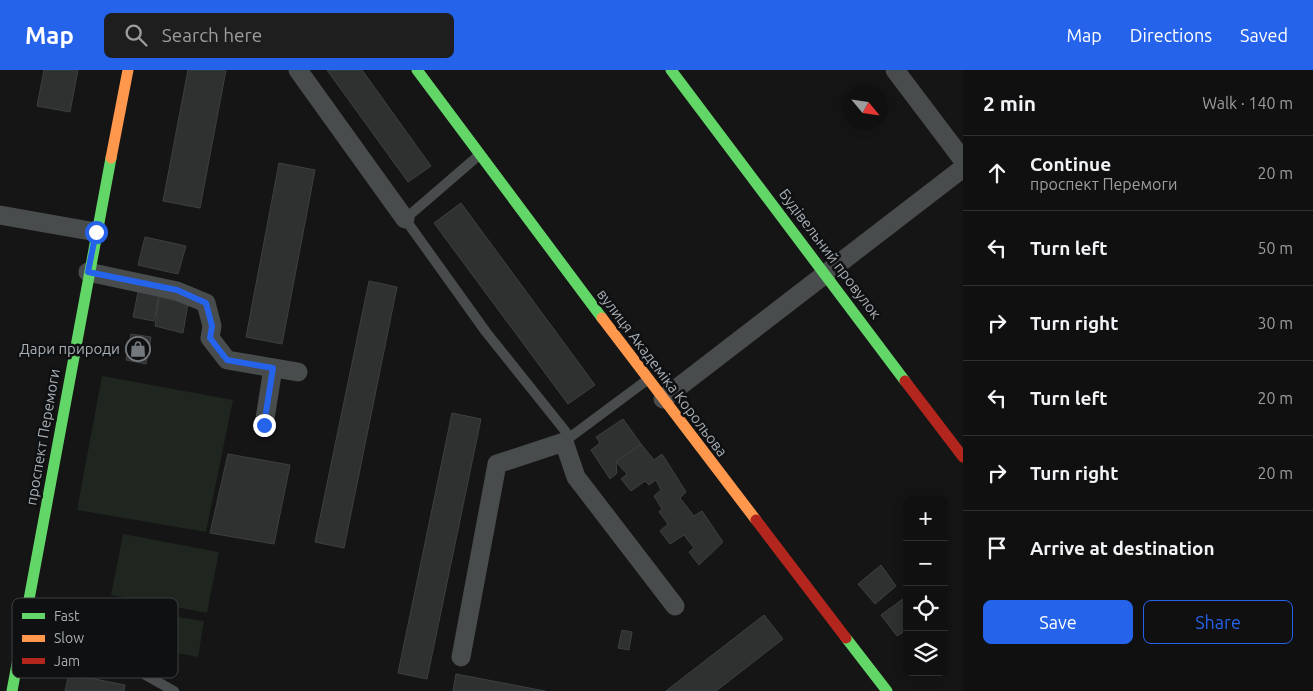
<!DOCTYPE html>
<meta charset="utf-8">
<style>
body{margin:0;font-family:Ubuntu,sans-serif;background:#1e1e1e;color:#f1f3f6}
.controls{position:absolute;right:15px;bottom:15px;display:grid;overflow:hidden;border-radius:8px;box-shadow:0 2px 12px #0003}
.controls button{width:45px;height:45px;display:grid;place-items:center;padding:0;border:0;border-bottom:1px solid #303030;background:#101010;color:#f1f3f6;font:25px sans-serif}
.compass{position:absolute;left:843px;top:15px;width:45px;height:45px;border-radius:50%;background:#101010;box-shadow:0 2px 12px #0003;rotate:119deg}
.stop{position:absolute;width:15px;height:15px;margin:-11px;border:4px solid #2563eb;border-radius:50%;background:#fff}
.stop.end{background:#2563eb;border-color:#fff;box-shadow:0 1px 5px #0008}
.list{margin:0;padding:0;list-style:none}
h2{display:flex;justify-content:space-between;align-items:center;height:65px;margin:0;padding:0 20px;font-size:21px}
h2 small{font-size:16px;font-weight:400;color:#9c9d9f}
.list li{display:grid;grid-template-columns:32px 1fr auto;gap:15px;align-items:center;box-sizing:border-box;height:75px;padding:0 20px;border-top:1px solid #303030}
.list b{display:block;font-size:19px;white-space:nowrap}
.list p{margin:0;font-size:16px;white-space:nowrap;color:#9c9d9f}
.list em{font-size:16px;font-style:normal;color:#9c9d9f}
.actions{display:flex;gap:10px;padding:15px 20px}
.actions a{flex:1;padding:11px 0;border:1px solid #2563eb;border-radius:8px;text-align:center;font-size:18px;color:#2563eb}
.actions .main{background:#2563eb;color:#fff}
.icon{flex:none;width:28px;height:28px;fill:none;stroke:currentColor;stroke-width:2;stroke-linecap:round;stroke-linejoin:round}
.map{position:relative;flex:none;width:963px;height:621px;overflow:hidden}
header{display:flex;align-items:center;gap:30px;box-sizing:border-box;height:70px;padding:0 25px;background:#2563eb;color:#fff}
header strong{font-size:24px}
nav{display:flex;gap:28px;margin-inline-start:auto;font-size:18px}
.search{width:350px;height:45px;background:#1e1e1e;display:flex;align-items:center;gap:12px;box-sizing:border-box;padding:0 18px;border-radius:8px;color:#9c9d9f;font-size:19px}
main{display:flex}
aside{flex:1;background:#101010}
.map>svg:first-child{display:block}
.green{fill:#1f251f}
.building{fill:#2f3030;stroke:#3d4041}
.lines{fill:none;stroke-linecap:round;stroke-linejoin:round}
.lane{stroke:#494c4d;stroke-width:10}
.street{stroke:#494c4d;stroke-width:19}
.fast{stroke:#63d668;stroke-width:11}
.slow{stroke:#ff974d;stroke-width:11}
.jam{stroke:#b3261e;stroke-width:11}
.route{stroke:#2563eb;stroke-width:6}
.labels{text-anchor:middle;stroke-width:5;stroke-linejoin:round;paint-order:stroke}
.street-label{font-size:15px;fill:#a7afb5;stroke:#0f1011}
.poi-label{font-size:15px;fill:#a7afb5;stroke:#0f1011;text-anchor:end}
.key{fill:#0f1011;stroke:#3d4042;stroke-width:1}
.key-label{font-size:14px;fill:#a7afb5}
</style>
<header>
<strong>Map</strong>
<div class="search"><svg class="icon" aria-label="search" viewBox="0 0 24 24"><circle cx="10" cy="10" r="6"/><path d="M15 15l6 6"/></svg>Search here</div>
<nav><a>Map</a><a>Directions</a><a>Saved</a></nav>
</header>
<main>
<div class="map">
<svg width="963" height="621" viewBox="0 0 963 621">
<rect width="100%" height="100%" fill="#151515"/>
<g class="green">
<polygon points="102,306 233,330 206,462 77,440"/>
<polygon points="123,464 219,482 207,543 111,525"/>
<polygon points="145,542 204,551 198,587 139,576"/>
</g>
<g class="building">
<polygon points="44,0 78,0 70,42 37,36"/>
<polygon points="188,0 226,0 200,138 163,131"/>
<polygon points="327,0 362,0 431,96 408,112"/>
<polygon points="279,93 315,100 282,274 246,267"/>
<polygon points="461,133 595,315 568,334 434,153"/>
<polygon points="145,167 186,176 178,204 138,195"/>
<polygon points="369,211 397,217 344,478 315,472"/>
<polygon points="139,217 160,221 154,251 133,247"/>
<polygon points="159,227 188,234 183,263 155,256"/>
<polygon points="131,264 151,267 146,294 126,290"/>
<polygon points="452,343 481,349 427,609 398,603"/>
<polygon points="623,349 641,374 616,392 617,403 610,409 591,380 600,373 596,367"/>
<polygon points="641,374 654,390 662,384 686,422 680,428 694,446 702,441 723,472 699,495 689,482 694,478 684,465 670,474 660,461 668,454 659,442 662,439 654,426 661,420 656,410 649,415 645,411 631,421 621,409 627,404 616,392"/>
<polygon points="228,384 290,395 274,474 210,463"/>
<polygon points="881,495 896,516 875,534 858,514"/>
<polygon points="907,526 907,560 897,566 881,545"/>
<polygon points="764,545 783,569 716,621 666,621"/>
<polygon points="622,560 632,562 629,580 618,578"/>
<polygon points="69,604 125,615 124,621 65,621"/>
<polygon points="456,604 545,621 453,621"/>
</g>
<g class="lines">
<g class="lane">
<polyline points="478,86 405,149 486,262 570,367"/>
<polyline points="565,371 647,310"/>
<polyline points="28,539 174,621"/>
</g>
<g class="street">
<polyline points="298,0 405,149"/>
<polyline points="895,0 963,90"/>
<polyline points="0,145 96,162"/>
<polyline points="88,202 177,221 206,233 212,256 210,268 227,290 298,302"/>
<polyline points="663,329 963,98"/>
<polyline points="264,355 273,298"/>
<polyline points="461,587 497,394 564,372 576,407 675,536"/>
</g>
<g class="fast">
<polyline points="417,0 602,248"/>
<polyline points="671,0 905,311"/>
<polyline points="846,568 887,621"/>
<polyline points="12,621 111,88"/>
</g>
<g class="slow">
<polyline points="111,88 128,0"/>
<polyline points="602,248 756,450"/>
</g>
<g class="jam">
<polyline points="905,311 963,387"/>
<polyline points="756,450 846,568"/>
</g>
</g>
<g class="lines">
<polyline class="route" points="96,162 88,202 177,220 206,233 212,256 210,268 227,290 273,298 264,355"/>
</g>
<defs>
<symbol id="shop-ring" viewBox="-11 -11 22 22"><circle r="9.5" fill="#0f1011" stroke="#74797d" stroke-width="1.5"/><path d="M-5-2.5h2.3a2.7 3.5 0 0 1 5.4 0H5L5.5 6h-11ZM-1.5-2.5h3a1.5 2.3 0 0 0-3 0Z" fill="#74797d"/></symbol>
</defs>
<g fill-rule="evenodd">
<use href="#shop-ring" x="124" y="265" width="28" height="28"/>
</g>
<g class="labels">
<g class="street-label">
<text transform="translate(830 184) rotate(53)" y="5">Будівельний провулок</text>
<text transform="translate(662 303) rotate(53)" y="5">вулиця Академіка Корольова</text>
<text transform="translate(43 367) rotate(-80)" y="5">проспект Перемоги</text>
</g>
<g class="poi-label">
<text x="120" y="284">Дари природи</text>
</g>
</g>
<rect x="12" y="528" width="166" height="80" rx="8" class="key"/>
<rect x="22" y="543" width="23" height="6" fill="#63d668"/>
<rect x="22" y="565" width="23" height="7" fill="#ff974d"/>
<rect x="22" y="588" width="23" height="6" fill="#b3261e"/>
<g class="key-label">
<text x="54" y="551">Fast</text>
<text x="54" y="573">Slow</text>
<text x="54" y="596">Jam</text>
</g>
</svg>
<div class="controls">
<button>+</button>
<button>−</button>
<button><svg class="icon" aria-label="locate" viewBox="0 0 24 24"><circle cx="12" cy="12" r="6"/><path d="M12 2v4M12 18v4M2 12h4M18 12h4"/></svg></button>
<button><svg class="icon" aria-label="layers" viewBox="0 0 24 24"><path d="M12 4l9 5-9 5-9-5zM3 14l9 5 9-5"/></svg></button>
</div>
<svg class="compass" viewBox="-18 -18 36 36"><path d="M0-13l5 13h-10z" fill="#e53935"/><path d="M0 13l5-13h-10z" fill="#9c9d9f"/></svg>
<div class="stop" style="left:96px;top:162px"></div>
<div class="stop end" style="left:264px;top:355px"></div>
</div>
<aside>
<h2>2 min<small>Walk · 140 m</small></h2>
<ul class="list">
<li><svg class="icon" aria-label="ahead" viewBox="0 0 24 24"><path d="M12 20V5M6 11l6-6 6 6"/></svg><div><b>Continue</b><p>проспект Перемоги</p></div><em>20 m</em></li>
<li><svg class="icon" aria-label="left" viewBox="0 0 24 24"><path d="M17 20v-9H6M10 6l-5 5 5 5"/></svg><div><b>Turn left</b></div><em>50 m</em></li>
<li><svg class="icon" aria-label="right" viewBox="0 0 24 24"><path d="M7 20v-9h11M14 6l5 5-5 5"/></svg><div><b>Turn right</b></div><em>30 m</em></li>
<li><svg class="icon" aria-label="left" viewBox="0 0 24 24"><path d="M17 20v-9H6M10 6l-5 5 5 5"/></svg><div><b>Turn left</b></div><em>20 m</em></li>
<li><svg class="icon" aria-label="right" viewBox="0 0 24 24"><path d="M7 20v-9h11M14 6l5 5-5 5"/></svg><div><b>Turn right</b></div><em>20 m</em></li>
<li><svg class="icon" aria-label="arrive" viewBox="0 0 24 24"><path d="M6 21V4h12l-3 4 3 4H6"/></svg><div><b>Arrive at destination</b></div></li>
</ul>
<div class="actions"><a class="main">Save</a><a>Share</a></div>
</aside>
</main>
